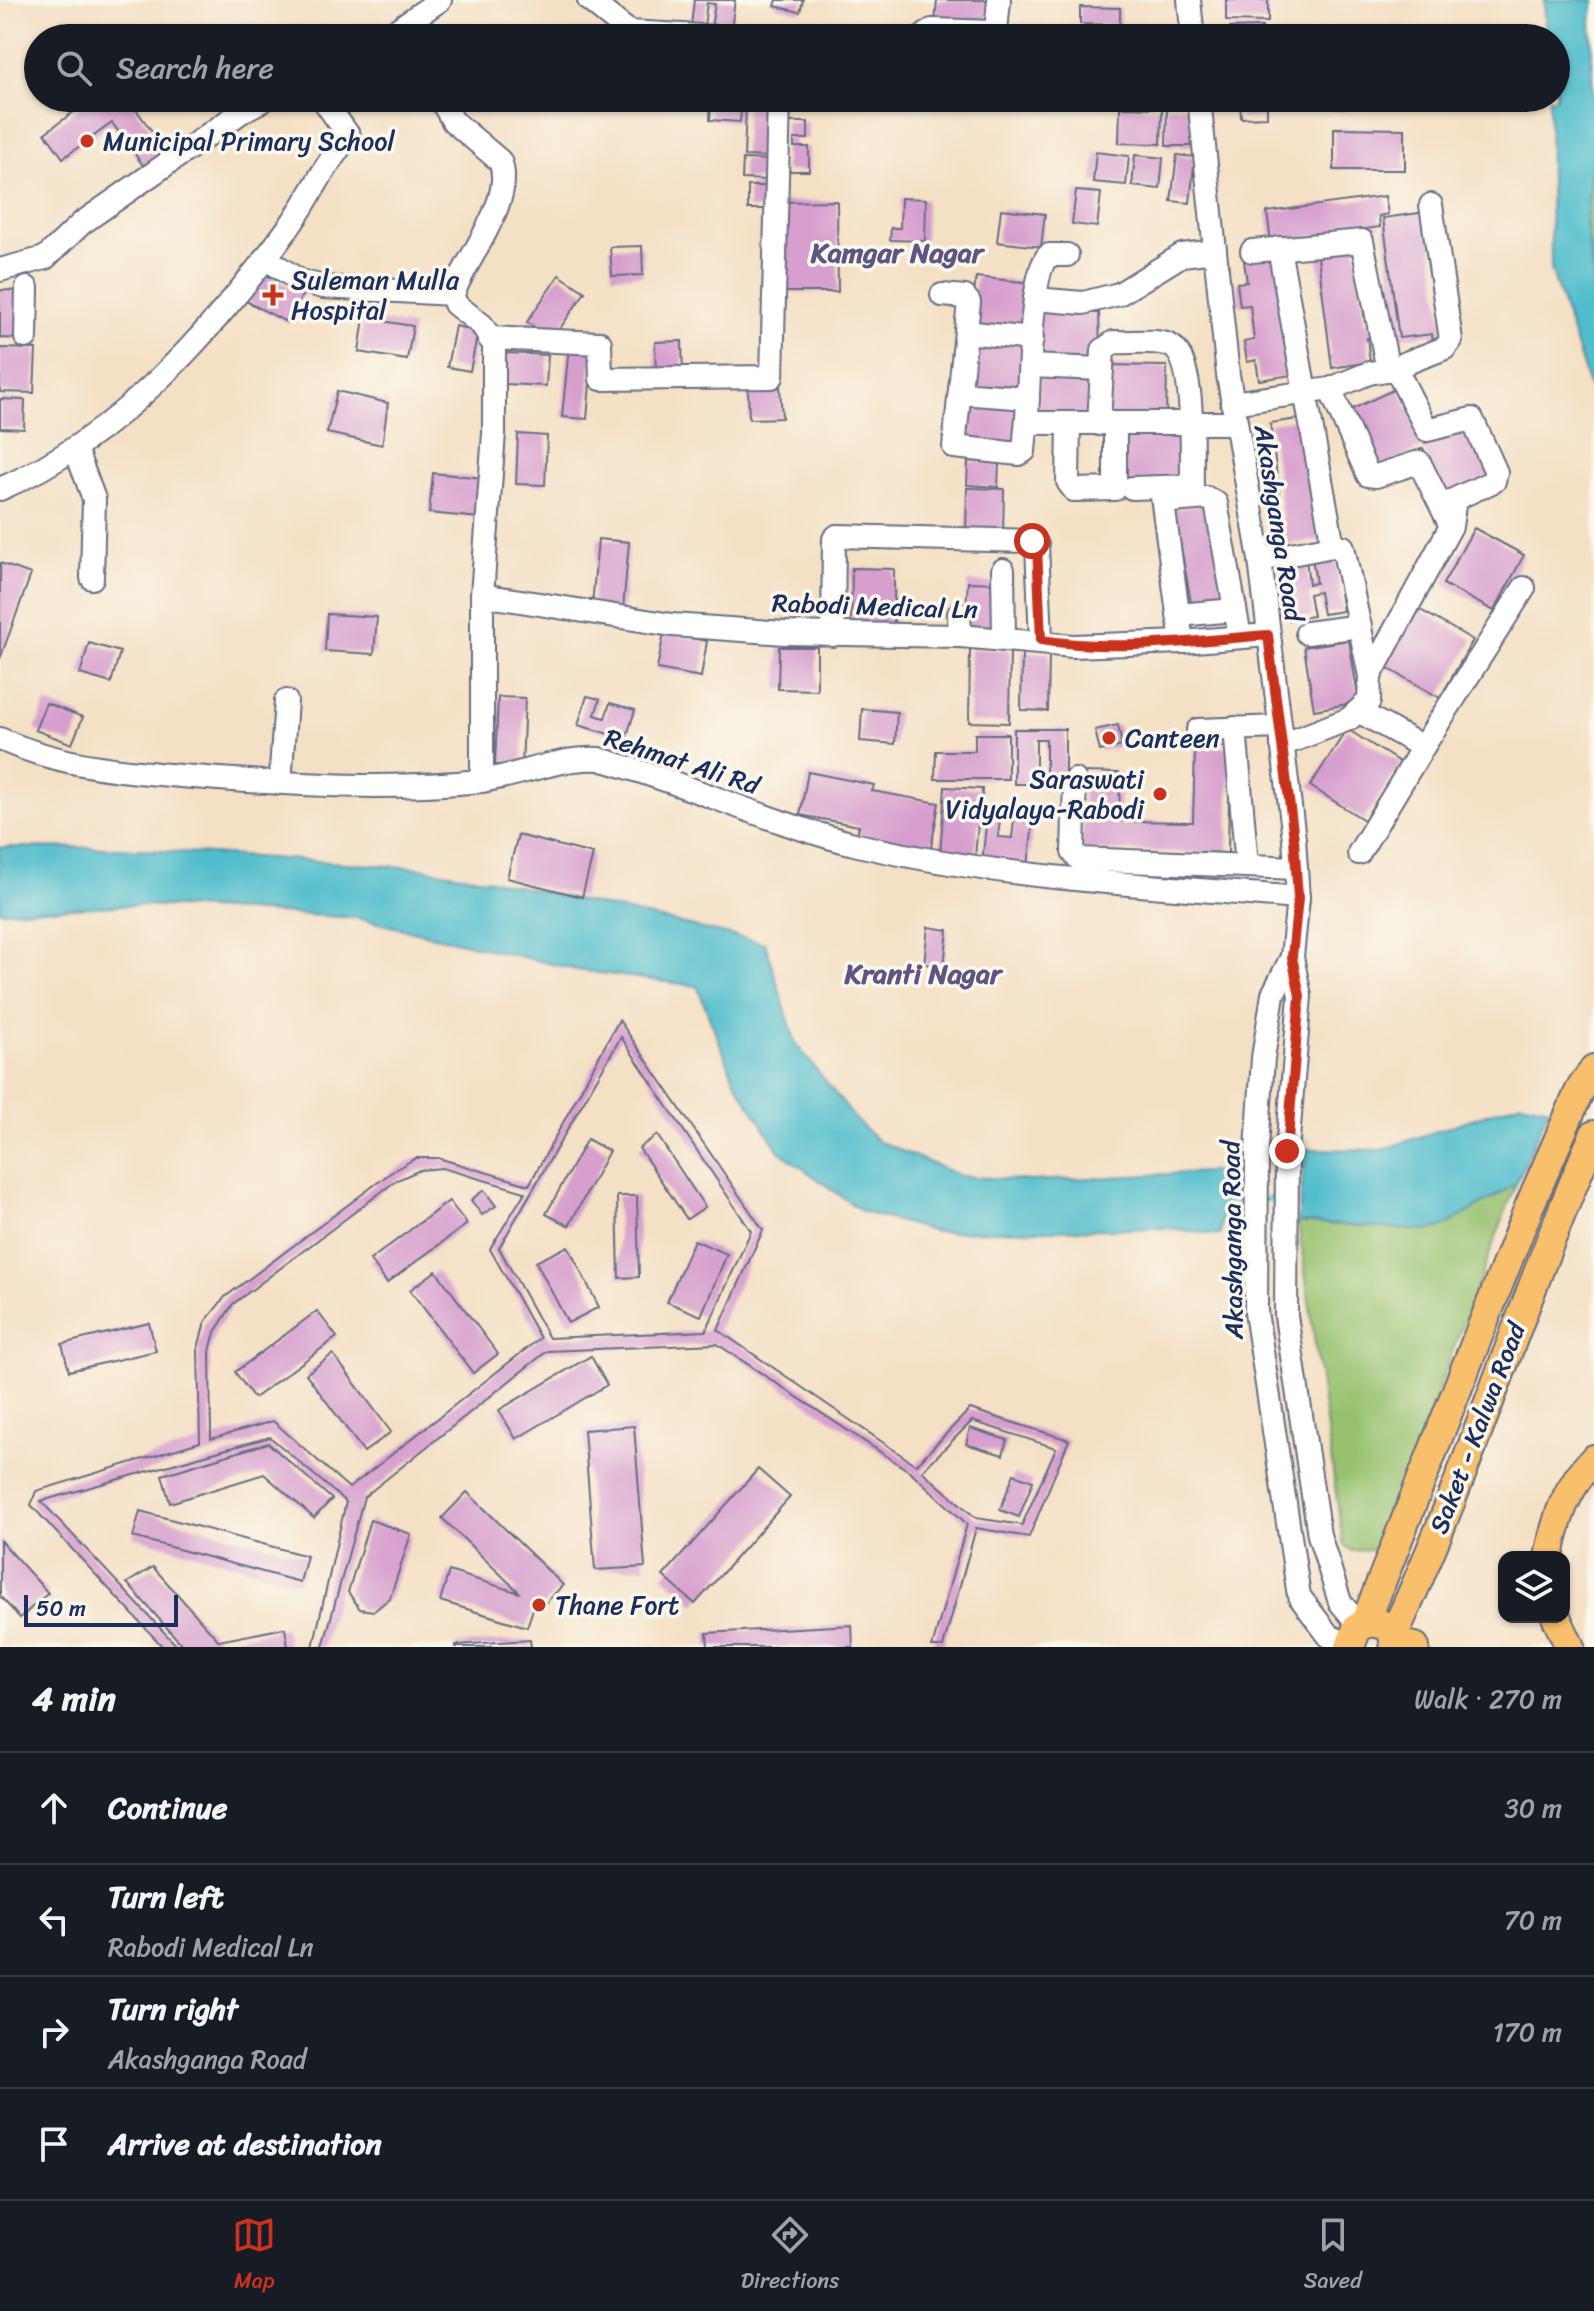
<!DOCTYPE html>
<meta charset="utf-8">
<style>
body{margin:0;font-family:Sriracha,sans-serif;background:#20242c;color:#f1f3f6}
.controls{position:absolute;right:24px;bottom:24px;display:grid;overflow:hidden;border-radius:16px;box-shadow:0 2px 6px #0004}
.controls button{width:72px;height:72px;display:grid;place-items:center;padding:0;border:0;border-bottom:2px solid #363941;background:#171b24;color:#f1f3f6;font:40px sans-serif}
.scale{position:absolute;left:24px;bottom:20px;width:154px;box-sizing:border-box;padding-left:8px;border:4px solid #1b2f5e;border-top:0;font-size:22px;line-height:28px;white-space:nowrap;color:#1b2f5e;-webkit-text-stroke:6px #fbf7ec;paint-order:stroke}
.stop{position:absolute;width:24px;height:24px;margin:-18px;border:6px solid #c8321e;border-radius:50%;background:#fff}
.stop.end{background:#c8321e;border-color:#fff;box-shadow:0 2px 8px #0008}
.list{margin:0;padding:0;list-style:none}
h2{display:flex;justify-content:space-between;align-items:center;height:104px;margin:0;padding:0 32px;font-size:34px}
h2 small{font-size:26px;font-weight:400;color:#9ea1a6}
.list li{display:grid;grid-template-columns:52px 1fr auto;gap:24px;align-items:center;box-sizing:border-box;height:112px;padding:0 32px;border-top:2px solid #363941}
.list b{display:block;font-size:30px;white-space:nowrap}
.list p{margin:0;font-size:26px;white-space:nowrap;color:#9ea1a6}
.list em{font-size:26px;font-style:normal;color:#9ea1a6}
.icon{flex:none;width:44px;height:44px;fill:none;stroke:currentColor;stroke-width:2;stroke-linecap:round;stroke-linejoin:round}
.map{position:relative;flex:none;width:1594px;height:1647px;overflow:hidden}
.search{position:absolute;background:#171b24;box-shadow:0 2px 6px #0004;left:24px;right:24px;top:24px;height:88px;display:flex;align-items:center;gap:20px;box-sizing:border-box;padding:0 28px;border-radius:44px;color:#9ea1a6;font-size:30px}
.sheet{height:552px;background:#171b24}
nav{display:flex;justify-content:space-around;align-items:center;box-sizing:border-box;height:112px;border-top:2px solid #363941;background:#171b24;font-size:22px;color:#9ea1a6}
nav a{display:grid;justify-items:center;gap:4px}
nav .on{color:#c8321e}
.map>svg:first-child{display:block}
.green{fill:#97c16e;stroke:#597866;stroke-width:2}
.water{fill:#51bdcc;stroke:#367695;stroke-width:2}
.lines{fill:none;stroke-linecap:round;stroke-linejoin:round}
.stream{stroke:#51bdcc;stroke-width:6}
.building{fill:#d79fce;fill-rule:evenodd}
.minor-casing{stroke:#676d82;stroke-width:26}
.major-casing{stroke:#676d82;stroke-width:32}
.minor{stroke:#fff;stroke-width:22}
.major{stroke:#f8bf6c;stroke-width:28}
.route{stroke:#c8321e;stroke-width:10}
.poi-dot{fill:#c8321e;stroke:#fbf7ec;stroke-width:3}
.labels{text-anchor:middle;stroke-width:7;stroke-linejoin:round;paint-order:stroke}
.poi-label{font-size:26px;fill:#1b2f5e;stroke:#fbf7ec;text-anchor:start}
.street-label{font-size:26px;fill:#1b2f5e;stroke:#fbf7ec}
.neighbourhood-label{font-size:28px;font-weight:bold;fill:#5d5685;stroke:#fbf7ec}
</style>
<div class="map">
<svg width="1594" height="1647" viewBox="0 0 1594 1647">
<rect width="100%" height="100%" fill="#fbf7ec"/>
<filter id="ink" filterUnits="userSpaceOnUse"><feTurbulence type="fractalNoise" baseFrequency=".0125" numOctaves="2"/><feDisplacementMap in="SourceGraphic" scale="16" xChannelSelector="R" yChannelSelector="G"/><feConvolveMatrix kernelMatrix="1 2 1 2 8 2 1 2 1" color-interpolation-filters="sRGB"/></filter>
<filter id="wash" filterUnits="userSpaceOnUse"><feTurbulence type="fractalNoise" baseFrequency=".006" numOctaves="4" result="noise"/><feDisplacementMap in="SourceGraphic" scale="32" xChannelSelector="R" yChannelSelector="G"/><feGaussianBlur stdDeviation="1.8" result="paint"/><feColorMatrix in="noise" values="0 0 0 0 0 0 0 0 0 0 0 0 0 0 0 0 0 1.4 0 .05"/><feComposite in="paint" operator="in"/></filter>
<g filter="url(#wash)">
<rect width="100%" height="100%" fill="#f4e0c4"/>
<g class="green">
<polygon points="1594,146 1594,285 1586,220"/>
<polygon points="1516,1184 1381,1540 1372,1550 1351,1551 1343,1543 1298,1222 1397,1229 1445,1226"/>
</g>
<g class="water">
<polygon points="1544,0 1594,0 1591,21 1594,146 1586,220 1594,285 1594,401 1551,269 1549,98 1556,98 1556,38 1546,38"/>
<polygon points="0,847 120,848 420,868 491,880 765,943 796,1044 857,1121 878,1141 961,1176 1032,1181 1227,1171 1220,1235 1168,1228 937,1232 863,1212 779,1151 735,1081 697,986 577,970 357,918 144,905 0,911"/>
<polygon points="1521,1102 1549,1108 1516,1184 1445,1226 1426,1231 1298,1222 1306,1149 1381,1150"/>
</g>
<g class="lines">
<polyline class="stream" points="1217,1201 1282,1199"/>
</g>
<g id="blocks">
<g class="building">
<polygon points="694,0 735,0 731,30 711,28 715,4 707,3 704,27 691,25"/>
<polygon points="777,0 803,0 800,12 775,6"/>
<polygon points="937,0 989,0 985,27 935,23"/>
<polygon points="1226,0 1268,0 1268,22 1226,21"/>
<polygon points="1080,7 1120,8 1120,25 1080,24"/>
<polygon points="1262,27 1262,38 1230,38 1230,28"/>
<polygon points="93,98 137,98 142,104 135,108 159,141 153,146 160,156 145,168 112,123 63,158 45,133"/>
<polygon points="676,98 706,98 705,106 676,103"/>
<polygon points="711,98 742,98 740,122 710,120"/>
<rect x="810" y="98" width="48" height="7"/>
<polygon points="1240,98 1267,98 1267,117 1241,118"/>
<polygon points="1313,98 1344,98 1344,108 1312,106"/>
<polygon points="746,107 774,108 772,157 744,156"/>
<polygon points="1120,107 1162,108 1161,144 1119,143"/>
<polygon points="1167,107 1194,107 1194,146 1166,146"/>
<polygon points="785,122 808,122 808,139 794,139 794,147 809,147 809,171 785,171"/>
<polygon points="1334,128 1405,129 1405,170 1334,170"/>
<polygon points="1096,152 1129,156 1126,185 1093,182"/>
<polygon points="1135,155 1163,158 1160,189 1132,186"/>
<polygon points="1177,155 1195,157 1190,203 1171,201"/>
<polygon points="743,159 770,160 769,180 742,179"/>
<rect x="748" y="186" width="25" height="23"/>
<polygon points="1076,191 1101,193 1097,227 1072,224"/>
<polygon points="1385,196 1388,214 1379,216 1380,227 1271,242 1267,212"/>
<polygon points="901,198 926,199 925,241 890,240 891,228 900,228"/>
<polygon points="837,201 838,292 783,292 782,202"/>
<polygon points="1001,209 1045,214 1041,247 997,242"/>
<polygon points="1427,212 1445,342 1433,344 1432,334 1399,338 1383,218"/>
<polygon points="1355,244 1365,322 1371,322 1373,338 1367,338 1370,362 1332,368 1317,249"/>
<polygon points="642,246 643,275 612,276 610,247"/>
<polygon points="1276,256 1292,375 1259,380 1256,360 1247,362 1244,342 1254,340 1250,305 1240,306 1237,283 1247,282 1244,261"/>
<polygon points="259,271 303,294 288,323 244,300"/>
<polygon points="559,275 585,292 552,340 527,322"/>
<polygon points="976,277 1032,283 1026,335 970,329"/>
<polygon points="0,290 24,291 22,339 0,338"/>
<polygon points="1038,311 1099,313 1100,351 1095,366 1036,364"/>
<polygon points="364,318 413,326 407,360 359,352"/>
<polygon points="455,326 478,331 470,371 447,367"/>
<polygon points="968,337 1021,342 1022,391 963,388"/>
<polygon points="682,341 683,374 656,374 655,342"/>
<polygon points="569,346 593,348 587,419 562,417"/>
<polygon points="0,348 36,349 34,393 0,392"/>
<polygon points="506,353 548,355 546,386 505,384"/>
<polygon points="1106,365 1167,366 1166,420 1106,419"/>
<polygon points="1040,370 1098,371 1097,421 1038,419"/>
<polygon points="780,387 782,418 749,419 748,389"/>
<polygon points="1399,387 1425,443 1469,423 1492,475 1444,495 1423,448 1373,470 1346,412"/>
<polygon points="337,391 388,403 382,445 327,433"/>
<polygon points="0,399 25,400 24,429 0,428"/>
<polygon points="966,399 1023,402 1021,450 961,447"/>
<polygon points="1305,418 1322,540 1286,544 1270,423"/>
<polygon points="1120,428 1188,430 1187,484 1119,481"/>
<polygon points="518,434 547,436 545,485 516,484"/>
<polygon points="968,461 999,463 998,487 967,485"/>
<polygon points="433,473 483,478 480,518 429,513"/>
<polygon points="967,488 1004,489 1003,537 966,536"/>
<polygon points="1211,503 1225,610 1193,613 1174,509"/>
<polygon points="1474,528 1524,555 1494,611 1443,584"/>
<polygon points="598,539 629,542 623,609 592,606"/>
<polygon points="1334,553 1343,611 1323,614 1319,592 1309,594 1313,616 1289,620 1279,562 1306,558 1309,584 1316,583 1312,557"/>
<polygon points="0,563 31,574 0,659"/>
<polygon points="852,568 894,569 894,624 851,624"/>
<polygon points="968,582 1001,583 1000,633 964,633"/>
<polygon points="1417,608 1473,640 1440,698 1384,666"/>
<polygon points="327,614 377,617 374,654 325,651"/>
<polygon points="664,633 707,641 701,677 657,669"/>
<polygon points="1349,640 1359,702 1314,710 1304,647"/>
<polygon points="89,643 120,652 111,683 80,674"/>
<polygon points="779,647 817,647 817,690 778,689"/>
<polygon points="970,649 1010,650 1009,723 969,722"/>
<polygon points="1022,652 1049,653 1048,711 1021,710"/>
<polygon points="587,696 600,699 595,715 605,718 610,703 635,710 626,739 578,725"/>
<polygon points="498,697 525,698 522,767 495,765"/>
<polygon points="46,703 83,717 72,744 35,730"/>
<polygon points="862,709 897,712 895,744 860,741"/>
<polygon points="1118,725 1122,746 1100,751 1095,730"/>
<polygon points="1014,729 1065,729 1065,786 1046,786 1046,739 1036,739 1036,784 1014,784"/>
<polygon points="1347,729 1401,763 1364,820 1310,786"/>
<polygon points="975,734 1008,734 1008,779 935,779 936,751 975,751"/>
<polygon points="1195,747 1230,747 1228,853 1082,850 1084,772 1120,773 1119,821 1193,822"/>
<polygon points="808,772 874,785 872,791 939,803 931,848 857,834 859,826 800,815"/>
<polygon points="945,787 982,789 981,811 985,811 984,825 978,824 975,857 940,855"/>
<polygon points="987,817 1000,819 998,837 1012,838 1014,820 1033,822 1028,866 982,862"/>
<polygon points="518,835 593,854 582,897 507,878"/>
<polygon points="928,927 948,930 944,966 924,964"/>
<path d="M619,1020L763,1230L718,1330L916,1465L970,1409L1069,1440L1029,1537L976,1528L943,1647H932L967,1524L912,1473L717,1344L547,1351L364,1497L323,1647H313L346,1502L270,1437L41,1501L178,1647H163L31,1505L36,1491L200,1442L198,1348L205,1322L225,1297L393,1171L416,1158H438L529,1185ZM621,1037L751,1231L706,1331L549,1338L499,1248ZM442,1168L525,1192L490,1249L540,1338L349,1488L273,1421L211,1439L210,1351L215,1332L233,1304L397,1180L420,1170ZM972,1421L1056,1448L1022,1525L976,1518L922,1471Z"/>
<polygon points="657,1135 705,1207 687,1219 639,1148"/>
<polygon points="587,1139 609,1151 569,1226 546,1214"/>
<polygon points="484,1190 496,1206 482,1215 471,1200"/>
<polygon points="617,1196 637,1196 639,1277 619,1278"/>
<polygon points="449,1201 467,1224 387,1283 370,1260"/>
<polygon points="694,1240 727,1254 701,1316 667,1302"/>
<polygon points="568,1246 599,1307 568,1323 536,1262"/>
<polygon points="436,1271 498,1354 473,1373 410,1290"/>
<polygon points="317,1311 337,1337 254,1398 235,1372"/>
<polygon points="149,1323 156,1351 69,1371 62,1344"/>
<polygon points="333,1354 391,1432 364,1452 306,1374"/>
<polygon points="591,1356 607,1385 516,1439 499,1410"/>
<polygon points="634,1426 645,1567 595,1570 584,1430"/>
<polygon points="970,1428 1007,1440 1003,1455 966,1444"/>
<polygon points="268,1443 332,1499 314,1518 264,1474 170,1503 162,1475"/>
<polygon points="758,1469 790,1497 695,1604 663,1576"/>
<polygon points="1014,1474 1033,1481 1019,1517 1000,1510"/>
<polygon points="467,1492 563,1585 539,1610 534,1606 527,1627 440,1601 449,1571 520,1593 442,1518"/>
<polygon points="140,1511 307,1556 300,1582 133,1537"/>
<polygon points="370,1520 411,1534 390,1598 374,1611 360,1609 348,1592"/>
<polygon points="0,1540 48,1593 20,1618 0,1596"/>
<polygon points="153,1567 219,1641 285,1628 288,1647 184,1647 127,1583"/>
<polygon points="852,1625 853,1647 708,1647 707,1633"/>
<polygon points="530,1640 531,1647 456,1647 456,1645"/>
</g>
</g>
</g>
<g filter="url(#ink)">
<use href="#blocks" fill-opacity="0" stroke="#676d82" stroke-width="2"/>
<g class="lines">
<defs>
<g id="minor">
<polyline points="589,0 629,32 736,38"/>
<polyline points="1189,0 1193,38"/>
<polyline points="385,38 440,0"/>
<polyline points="922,38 932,30 996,32 999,0"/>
<path d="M440,98L453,121L500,161C516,199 466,258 453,294L455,304L482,325L494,344V433L482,595V781"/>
<polyline points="1199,98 1228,375 1260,560 1294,839 1298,898 1292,957 1300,996 1287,1151 1286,1316 1319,1535 1340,1602 1360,1626"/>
<polyline points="1279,248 1333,546 1343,547 1370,676 1369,701 1349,719 1282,745"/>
<path d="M1067,255H1049C1030,270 1029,388 1027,417L1031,423H1236"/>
<polyline points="265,258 300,281 323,287 453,294"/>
<polyline points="0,270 45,258 82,223 244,110 267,98"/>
<polyline points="942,295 965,297 969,302 954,447 1019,454 1024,451 1027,417"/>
<polyline points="1035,299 1083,303 1119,294 1182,255 1215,251"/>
<polyline points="966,332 1032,339"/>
<polyline points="26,337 27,288"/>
<polyline points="489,338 600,343 601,379 772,377 779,98"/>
<polyline points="1030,366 1102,369"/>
<polyline points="1388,370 1445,348 1451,340 1431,205"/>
<polyline points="1330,389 1368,475 1376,476 1419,462 1451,526"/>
<polyline points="960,393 1028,398"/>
<polyline points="1232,403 1330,389 1369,373 1388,370 1362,241 1252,251"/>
<polyline points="1069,423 1068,482 1074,490 1115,489 1115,424"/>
<path d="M1099,424L1103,350L1114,342C1130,343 1154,339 1169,345C1197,355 1191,458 1192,486L1132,488"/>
<polyline points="75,448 94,499 92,578"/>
<path d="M0,489C119,438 213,330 289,227C311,197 324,164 349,136L322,98"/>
<polyline points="1161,489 1182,642"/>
<polyline points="1172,501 1207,498 1216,503 1240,637"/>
<polyline points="1260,560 1333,546"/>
<polyline points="1003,570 1004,638"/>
<polyline points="482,595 672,625 785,633 960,636 1073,646 1182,642 1268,635"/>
<polyline points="959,614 960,636"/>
<polyline points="1178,615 1235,610"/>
<polyline points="1307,633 1360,626"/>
<polyline points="833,635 834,539 837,536 1032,541 1037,545 1041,640"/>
<polyline points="1370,676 1451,526 1455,499 1494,481 1496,472 1472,419 1427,430 1396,369"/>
<polyline points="1358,711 1423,747 1524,588"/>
<polyline points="1235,728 1247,866"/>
<polyline points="1198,730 1280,727"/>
<path d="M0,739C69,770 145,773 219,779C305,785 394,790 480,781C520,776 558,757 599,759C687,783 769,823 858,845C1002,879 1151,885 1298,898"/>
<polyline points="1075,780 1073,852 1079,859 1296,868"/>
<polyline points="280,783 286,701"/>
<polyline points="1359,853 1423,747"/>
<polyline points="1292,957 1273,994 1263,1058 1257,1149 1256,1312 1299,1596 1329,1636 1350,1645"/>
</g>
<g id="major">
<path d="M1549,1557C1556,1519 1566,1487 1594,1459"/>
<polyline points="1556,1617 1570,1647"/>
<polyline points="1365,1623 1529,1207 1580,1090 1594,1069"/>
<path d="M1393,1636C1469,1473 1522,1300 1594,1135"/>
<polyline points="1394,1643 1415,1647"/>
<polyline points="1350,1647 1357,1628 1370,1622 1381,1624"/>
</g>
</defs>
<use href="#minor" class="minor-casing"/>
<use href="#major" class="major-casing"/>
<use href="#minor" class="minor"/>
<use href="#major" class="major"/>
</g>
</g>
<g class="lines" filter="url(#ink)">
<path class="route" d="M1032,541L1037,545L1041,640C1116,652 1194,641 1268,635L1294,839L1298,898L1292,957L1300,996L1287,1151"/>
</g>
<g class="poi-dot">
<circle cx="87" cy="141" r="8"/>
<path d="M269 283h8v8h8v8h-8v8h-8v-8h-8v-8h8z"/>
<circle cx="1109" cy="738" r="8"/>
<circle cx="1160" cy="794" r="8"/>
<circle cx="539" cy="1605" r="8"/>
</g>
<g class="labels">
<g class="poi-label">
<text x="103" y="150">Municipal Primary School</text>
<text x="291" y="289">Suleman Mulla<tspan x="291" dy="30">Hospital</tspan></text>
<text x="1125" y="747">Canteen</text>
<text x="1144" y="788" text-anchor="end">Saraswati<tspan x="1144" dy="30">Vidyalaya-Rabodi</tspan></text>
<text x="555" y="1614">Thane Fort</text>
</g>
<g class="street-label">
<text transform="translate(1279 523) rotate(81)" y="9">Akashganga Road</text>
<text transform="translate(875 606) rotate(2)" y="9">Rabodi Medical Ln</text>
<text transform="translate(682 761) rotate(18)" y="9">Rehmat Ali Rd</text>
<text transform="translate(1232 1240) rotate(-91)" y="9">Akashganga Road</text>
<text transform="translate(1477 1428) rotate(-69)" y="9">Saket - Kalwa Road</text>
</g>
<g class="neighbourhood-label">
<text x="897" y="262">Kamgar Nagar</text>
<text x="923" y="983">Kranti Nagar</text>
</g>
</g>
</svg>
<div class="controls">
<button><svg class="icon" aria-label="layers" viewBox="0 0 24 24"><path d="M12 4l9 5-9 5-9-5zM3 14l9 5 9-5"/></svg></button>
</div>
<div class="scale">50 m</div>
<div class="stop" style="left:1032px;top:541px"></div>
<div class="stop end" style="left:1287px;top:1151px"></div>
<div class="search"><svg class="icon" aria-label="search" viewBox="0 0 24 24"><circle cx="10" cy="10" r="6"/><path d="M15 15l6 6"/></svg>Search here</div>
</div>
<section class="sheet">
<h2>4 min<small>Walk · 270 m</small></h2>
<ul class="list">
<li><svg class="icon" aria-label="ahead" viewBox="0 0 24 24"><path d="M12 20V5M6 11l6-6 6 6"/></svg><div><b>Continue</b></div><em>30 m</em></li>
<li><svg class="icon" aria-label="left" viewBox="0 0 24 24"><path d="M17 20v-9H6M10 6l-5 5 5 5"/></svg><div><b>Turn left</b><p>Rabodi Medical Ln</p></div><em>70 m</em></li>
<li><svg class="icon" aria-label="right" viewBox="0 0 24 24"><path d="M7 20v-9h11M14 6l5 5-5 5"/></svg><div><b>Turn right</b><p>Akashganga Road</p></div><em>170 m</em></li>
<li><svg class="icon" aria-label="arrive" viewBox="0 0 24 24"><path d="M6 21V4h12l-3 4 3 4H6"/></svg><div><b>Arrive at destination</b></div></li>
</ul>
</section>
<nav>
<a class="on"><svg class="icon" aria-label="map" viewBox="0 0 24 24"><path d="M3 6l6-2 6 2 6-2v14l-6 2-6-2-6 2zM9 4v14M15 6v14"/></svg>Map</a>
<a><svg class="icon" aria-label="directions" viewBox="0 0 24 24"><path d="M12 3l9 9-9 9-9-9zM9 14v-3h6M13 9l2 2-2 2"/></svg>Directions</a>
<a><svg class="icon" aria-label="saved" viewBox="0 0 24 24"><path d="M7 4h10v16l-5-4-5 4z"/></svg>Saved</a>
</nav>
